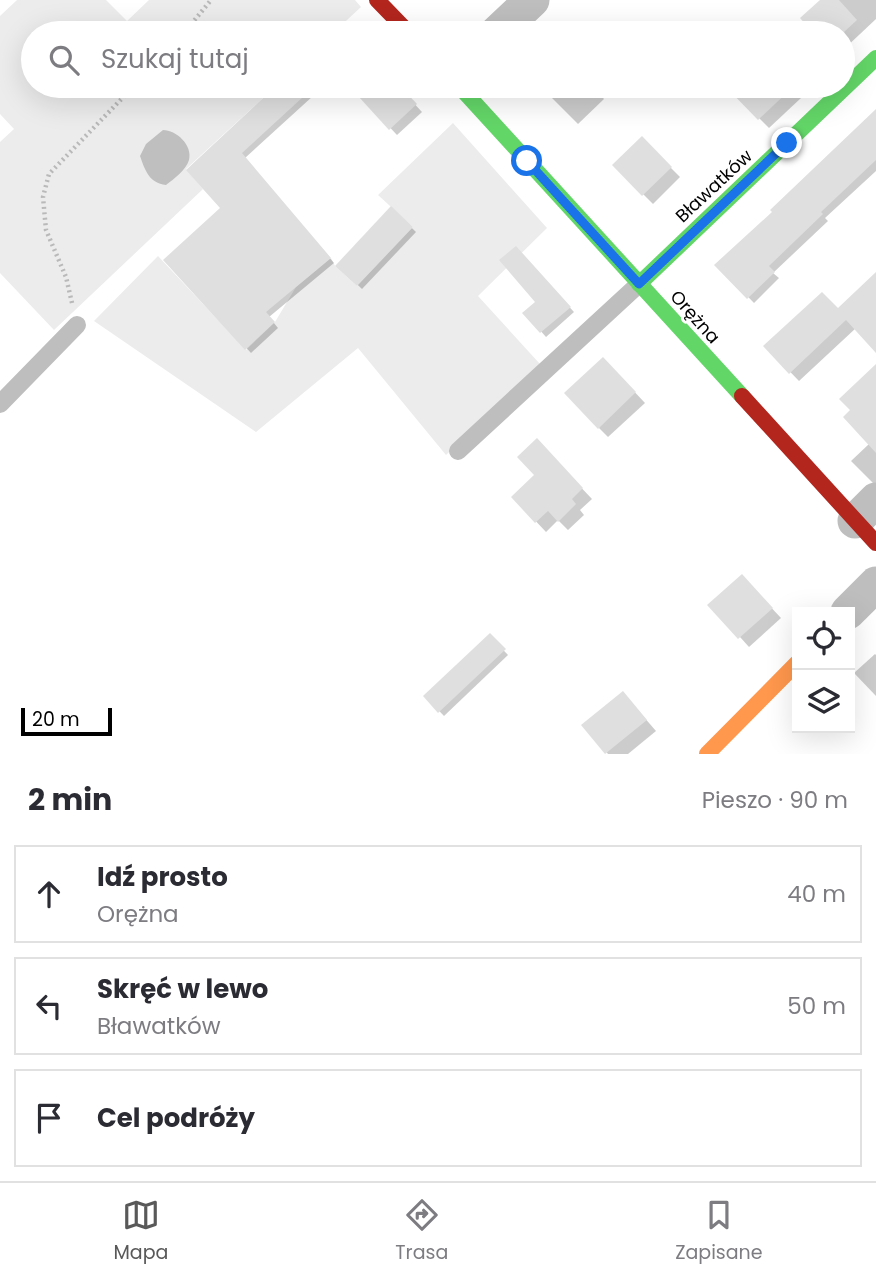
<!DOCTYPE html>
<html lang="pl">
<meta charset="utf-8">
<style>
body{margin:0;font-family:Poppins,sans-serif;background:#f2f2f3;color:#2b2b33}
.controls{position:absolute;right:21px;bottom:21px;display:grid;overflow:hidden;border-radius:0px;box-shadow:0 7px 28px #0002}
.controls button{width:63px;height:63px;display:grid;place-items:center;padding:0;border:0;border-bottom:2px solid #e1e1e2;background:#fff;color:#2b2b33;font:35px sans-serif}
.scale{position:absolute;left:21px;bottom:18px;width:91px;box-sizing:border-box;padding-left:7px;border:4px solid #000;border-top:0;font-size:19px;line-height:24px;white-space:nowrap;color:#000;-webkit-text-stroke:5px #fff;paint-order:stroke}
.stop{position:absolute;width:21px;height:21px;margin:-16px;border:5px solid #1a73e8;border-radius:50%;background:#fff}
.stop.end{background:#1a73e8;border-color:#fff;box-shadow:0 2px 7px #0008}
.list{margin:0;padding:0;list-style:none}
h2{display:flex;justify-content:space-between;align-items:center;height:91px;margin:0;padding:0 28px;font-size:30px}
h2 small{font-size:23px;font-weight:400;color:#7c7c81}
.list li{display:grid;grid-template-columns:46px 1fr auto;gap:21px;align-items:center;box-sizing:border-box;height:98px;margin:0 14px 14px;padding:0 14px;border:2px solid #e1e1e2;border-radius:0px}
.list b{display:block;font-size:26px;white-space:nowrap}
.list p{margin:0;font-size:23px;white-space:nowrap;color:#7c7c81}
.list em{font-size:23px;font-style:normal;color:#7c7c81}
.icon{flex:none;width:38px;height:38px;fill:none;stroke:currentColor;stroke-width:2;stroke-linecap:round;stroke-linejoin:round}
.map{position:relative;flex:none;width:876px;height:754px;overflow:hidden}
.search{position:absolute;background:#fff;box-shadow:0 7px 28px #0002;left:21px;right:21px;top:21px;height:77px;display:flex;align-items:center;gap:18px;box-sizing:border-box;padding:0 24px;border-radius:38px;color:#7c7c81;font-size:26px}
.sheet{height:427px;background:#fff}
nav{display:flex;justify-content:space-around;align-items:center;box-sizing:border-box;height:98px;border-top:2px solid #e1e1e2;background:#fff;font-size:19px;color:#7c7c81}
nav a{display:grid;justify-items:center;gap:4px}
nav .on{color:#595959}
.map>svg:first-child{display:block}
.green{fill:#ececec}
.water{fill:#bfbfbf}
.shadow{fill:#0003}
.building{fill:#dfdfdf}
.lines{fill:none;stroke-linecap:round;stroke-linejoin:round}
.path{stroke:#b9b9b9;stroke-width:4.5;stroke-dasharray:2 3.5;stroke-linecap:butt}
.lane{stroke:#bebebe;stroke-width:18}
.street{stroke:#bebebe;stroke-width:35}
.fast{stroke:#63d668;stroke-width:16}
.slow{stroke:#ff974d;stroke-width:16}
.jam{stroke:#b3261e;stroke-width:16}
.route{stroke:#1a73e8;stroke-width:9}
.labels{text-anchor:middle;stroke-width:6;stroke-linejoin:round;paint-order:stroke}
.street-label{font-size:18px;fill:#000;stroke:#fff}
</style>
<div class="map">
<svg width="876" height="754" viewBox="0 0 876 754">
<rect width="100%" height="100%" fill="#fff"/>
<g class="green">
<polygon points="17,0 106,0 127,21 149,0 355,0 361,7 333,33 33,33 33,86 276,86 186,169 203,189 54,330 0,273 0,142 14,129 0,114 0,16"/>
<polygon points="453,123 547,228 478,296 540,364 446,455 358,348 256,432 94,321 158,256 246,350 275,322 296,287 331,258 335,266 357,286 413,227 378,195"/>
</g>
<path class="water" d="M163,130C176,130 193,145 189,160C186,170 174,179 166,185C149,183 145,170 140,156L146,144Z"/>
<g class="shadow">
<polygon points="823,0 876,0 876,19 843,50 843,33 816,33 802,19"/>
<polygon points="279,86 324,86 245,158 334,263 269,317 278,328 251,353 166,260 223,209 188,170"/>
<polygon points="351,86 398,86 422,112 397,135"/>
<polygon points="540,86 593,86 604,99 578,124"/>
<polygon points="733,86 789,86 801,98 769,128 730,89"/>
<polygon points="876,123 876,171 825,218 828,221 773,273 779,278 754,303 717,265"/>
<polygon points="642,139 680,177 653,204 614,165"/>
<polygon points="392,209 416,232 362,289 338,266"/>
<polygon points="515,248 574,312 546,337 525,313 538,302"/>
<polygon points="876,289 876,350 856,328 799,381 766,347"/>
<polygon points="613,369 645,403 608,437 599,428"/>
<polygon points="876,373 876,486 851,461 869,444 852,410"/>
<polygon points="537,441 592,499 580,510 584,515 568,530 558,520 546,532 513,497 537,475"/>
<polygon points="751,586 781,618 749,647 740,637"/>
<polygon points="489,635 508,655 444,716 425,696"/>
<polygon points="875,654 876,655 876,696 854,673"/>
<polygon points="623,693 656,731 628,754 608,754 584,725"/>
</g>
<g class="building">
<polygon points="820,0 839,0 857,20 843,33 813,33 800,18"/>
<polygon points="276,86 315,86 242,153 331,258 266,312 275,322 245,350 163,260 220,208 186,170"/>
<polygon points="349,86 400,86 417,104 389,130"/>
<polygon points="725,86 794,86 758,120"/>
<polygon points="876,109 876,160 821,212 823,214 769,266 775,272 747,299 714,265 772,212 770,210"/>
<polygon points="642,136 672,167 642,196 612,165"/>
<polygon points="391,206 413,227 357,286 335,266"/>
<polygon points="516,246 571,307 540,333 522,313 535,302 499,260"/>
<polygon points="876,272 876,353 846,320 789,374 763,346 822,292 838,308"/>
<polygon points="603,357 636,392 598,429 564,393"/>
<polygon points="876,364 876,453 843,417 850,410 839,399"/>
<polygon points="537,438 583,488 572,499 576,504 558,522 548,511 535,523 511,497 534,475 517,457"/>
<polygon points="742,574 773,608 738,639 707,605"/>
<polygon points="490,633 506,649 438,713 423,696"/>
<polygon points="623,691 647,720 605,754 581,725"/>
</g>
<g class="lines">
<g class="path">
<polyline points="184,33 211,0"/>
<polyline points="72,303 66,277 46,230 43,197 49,174 134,86"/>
</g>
<g class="lane">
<polyline points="0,404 77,325"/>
<polyline points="458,451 639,284"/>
</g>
<g class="street">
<polyline points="497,33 532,0"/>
<polyline points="855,521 876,500"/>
<polyline points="848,612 876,584"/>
</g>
<g class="fast">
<polyline points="459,86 742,396"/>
<polyline points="639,284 876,58"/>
</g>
<polyline class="slow" points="707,754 797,663"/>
<g class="jam">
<polyline points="377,0 409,33"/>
<polyline points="742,396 876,543"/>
</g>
</g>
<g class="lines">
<polyline class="route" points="527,161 639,284 787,143"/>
</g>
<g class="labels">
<g class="street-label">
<text transform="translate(714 186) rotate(-43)" y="6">Bławatków</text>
<text transform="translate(695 317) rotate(48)" y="6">Orężna</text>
</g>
</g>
</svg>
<div class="controls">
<button><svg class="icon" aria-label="locate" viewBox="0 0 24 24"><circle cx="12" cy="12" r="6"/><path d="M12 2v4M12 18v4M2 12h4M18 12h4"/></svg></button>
<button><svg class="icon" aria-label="layers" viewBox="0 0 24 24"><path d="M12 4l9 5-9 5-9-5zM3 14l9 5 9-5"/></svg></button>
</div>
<div class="scale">20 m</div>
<div class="stop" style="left:527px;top:161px"></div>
<div class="stop end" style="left:787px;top:143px"></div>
<div class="search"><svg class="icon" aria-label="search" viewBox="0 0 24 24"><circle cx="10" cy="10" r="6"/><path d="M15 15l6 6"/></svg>Szukaj tutaj</div>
</div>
<section class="sheet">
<h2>2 min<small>Pieszo · 90 m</small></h2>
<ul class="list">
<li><svg class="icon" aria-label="ahead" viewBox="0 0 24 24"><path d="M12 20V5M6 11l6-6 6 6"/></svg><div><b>Idź prosto</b><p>Orężna</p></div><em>40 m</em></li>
<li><svg class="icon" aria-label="left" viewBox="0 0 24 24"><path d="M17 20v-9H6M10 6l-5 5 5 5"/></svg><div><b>Skręć w lewo</b><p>Bławatków</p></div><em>50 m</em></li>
<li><svg class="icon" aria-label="arrive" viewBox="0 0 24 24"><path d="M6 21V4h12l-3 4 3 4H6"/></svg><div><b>Cel podróży</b></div></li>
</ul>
</section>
<nav>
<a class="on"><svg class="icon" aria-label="map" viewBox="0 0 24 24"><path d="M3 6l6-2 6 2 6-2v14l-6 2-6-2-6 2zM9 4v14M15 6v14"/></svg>Mapa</a>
<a><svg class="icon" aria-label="directions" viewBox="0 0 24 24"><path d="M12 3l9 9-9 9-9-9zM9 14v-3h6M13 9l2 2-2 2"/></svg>Trasa</a>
<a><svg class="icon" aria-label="saved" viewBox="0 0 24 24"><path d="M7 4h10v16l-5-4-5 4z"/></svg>Zapisane</a>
</nav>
